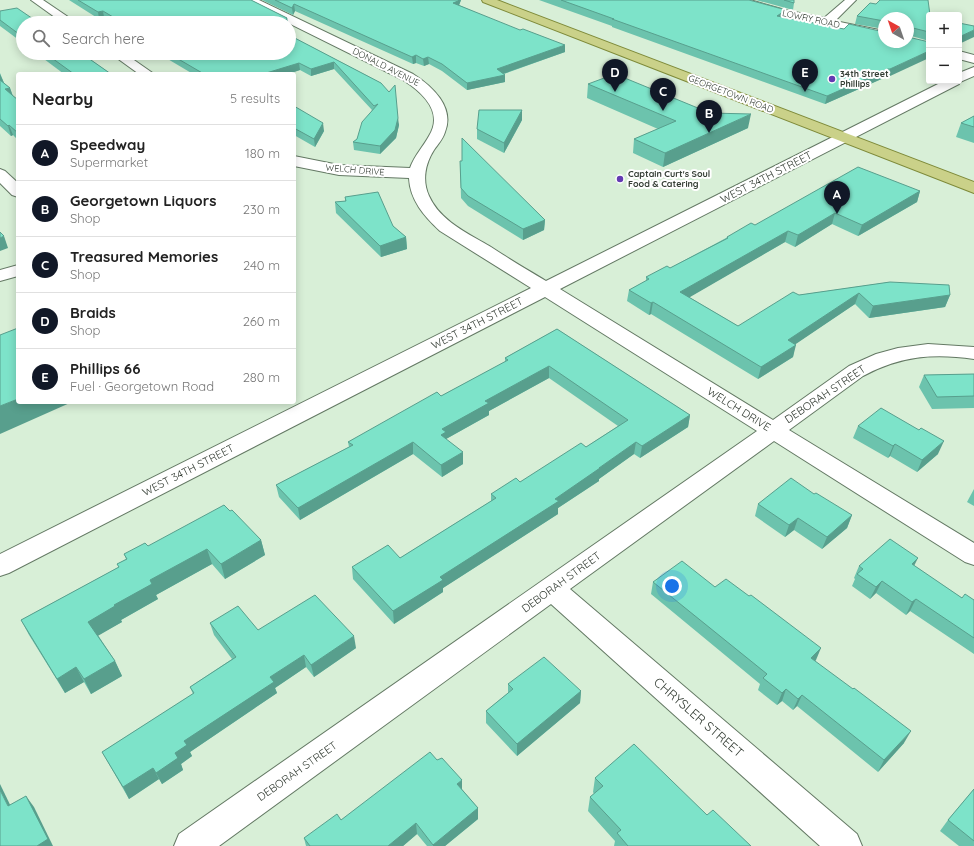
<!DOCTYPE html>
<meta charset="utf-8">
<style>
body{margin:0;font-family:Quicksand,sans-serif;background:#f6f6f6;color:#222}
.controls{position:absolute;right:12px;top:12px;display:grid;overflow:hidden;border-radius:4px;box-shadow:0 2px 10px #0003}
.controls button{width:36px;height:36px;display:grid;place-items:center;padding:0;border:0;border-bottom:1px solid #e0e0e0;background:#fff;color:#222;font:20px sans-serif}
.compass{position:absolute;left:878px;top:12px;width:36px;height:36px;border-radius:50%;background:#fff;box-shadow:0 2px 10px #0003;rotate:320deg}
.you{position:absolute;left:672px;top:586px;width:14px;height:14px;margin:-10px;border:3px solid #fff;border-radius:50%;background:#1a73e8;box-shadow:0 0 0 6px #1a73e833}
.badge{display:grid;place-items:center;width:26px;height:26px;border-radius:50%;background:#111827;color:#fff;font-size:13px;font-weight:700}
.pin{position:absolute;translate:-50% -33px;filter:drop-shadow(0 1px 2px #0008)}
.pin::after{content:'';position:absolute;top:21px;width:14px;height:12px;background:inherit;clip-path:polygon(0 0,100% 0,50% 100%)}
.list{margin:0;padding:0;list-style:none}
h2{display:flex;justify-content:space-between;align-items:center;height:52px;margin:0;padding:0 16px;font-size:17px}
h2 small{font-size:13px;font-weight:400;color:#767676}
.list li{display:grid;grid-template-columns:26px 1fr auto;gap:12px;align-items:center;box-sizing:border-box;height:56px;padding:0 16px;border-top:1px solid #e0e0e0}
.list b{display:block;font-size:15px;white-space:nowrap}
.list p{margin:0;font-size:13px;white-space:nowrap;color:#767676}
.list em{font-size:13px;font-style:normal;color:#767676}
.icon{flex:none;width:22px;height:22px;fill:none;stroke:currentColor;stroke-width:2;stroke-linecap:round;stroke-linejoin:round}
.map{position:relative;flex:none;width:974px;height:846px;overflow:hidden}
.search{position:absolute;background:#fff;box-shadow:0 2px 10px #0003;left:16px;top:16px;width:280px;height:44px;display:flex;align-items:center;gap:10px;box-sizing:border-box;padding:0 14px;border-radius:22px;color:#767676;font-size:15px}
.panel{position:absolute;background:#fff;box-shadow:0 2px 10px #0003;left:16px;top:72px;width:280px;height:332px;border-radius:4px}
.map>svg:first-child{display:block}
.lines{fill:none;stroke-linecap:round;stroke-linejoin:round}
.minor-casing{stroke:#647964;stroke-width:2}
.major-casing{stroke:#7e8a39;stroke-width:2}
.minor{fill:#fff;fill-rule:evenodd}
.major{fill:#cad189;fill-rule:evenodd}
.wall{fill:#6cc3ad}
.shaded-wall{fill:#589f8d}
.building{fill:#7de3c9;stroke:#589f8d}
.poi-dot{fill:#633ab2;stroke:#fff;stroke-width:1.5}
.labels{text-anchor:middle;stroke-width:4;stroke-linejoin:round;paint-order:stroke}
.far-street-label{font-size:9px;fill:#343d34;stroke:#fff}
.far-poi-label{font-size:9px;font-weight:bold;fill:#343d34;stroke:#fff;text-anchor:start}
.street-label{font-size:11px;fill:#343d34;stroke:#fff}
.near-street-label{font-size:13px;fill:#343d34;stroke:#fff}
</style>
<div class="map">
<svg width="974" height="846" viewBox="0 0 974 846">
<rect width="100%" height="100%" fill="#d8efd7"/>
<g class="lines">
<defs>
<g id="minor">
<polygon points="31,0 43,0 77,23 63,23"/>
<path d="M245,0H259L413,74C432,86 455,107 445,132C443,139 438,144 434,150C425,164 422,181 429,196C440,221 469,234 491,247C509,259 528,270 546,281L944,81H959V73L974,67V76L960,82L959,84L560,289L773,420L849,366L876,354L898,348L928,344L974,347V359C933,353 900,356 863,376L789,430L974,543V565L965,562L774,441L570,589L857,834L862,846H820L551,604L219,846H174L179,834L757,431L545,297L9,573L0,576V554L531,288L440,231C424,216 410,200 409,178L339,175L294,166V156L339,165L410,168C414,156 423,147 429,136C444,112 422,92 403,80L246,2Z"/>
<polygon points="733,0 750,0 785,10 824,18 845,0 856,0 835,21 884,31 884,39 783,16 734,2"/>
<polygon points="959,51 974,55 974,63 959,59"/>
<polygon points="110,53 124,53 154,74 139,74"/>
<polygon points="0,169 5,171 18,183 18,197 12,195 0,183"/>
<polygon points="18,265 18,276 0,281 0,270"/>
</g>
<polygon id="major" points="482,0 497,0 974,182 974,193 483,2"/>
</defs>
<use href="#minor" class="minor-casing"/>
<use href="#major" class="major-casing"/>
<use href="#minor" class="minor"/>
<use href="#major" class="major"/>
</g>
<g class="wall">
<polygon points="69,0 251,0 287,18 288,23 113,23 104,17 99,19"/>
<polygon points="262,0 461,0 459,5 565,52 504,74 505,82 467,90 442,71 429,64 424,66 416,63 413,64 295,11 293,15"/>
<polygon points="539,0 749,0 785,17 908,42 888,77 886,77 825,104 612,27 612,26"/>
<polygon points="756,0 794,0 794,3 793,10"/>
<polygon points="0,11 23,23 23,43 0,26"/>
<polygon points="929,15 929,41 908,35 908,36 908,18 884,18 884,29 855,24 857,16"/>
<polygon points="289,35 381,83 399,125 396,138 380,154 354,150 353,142 357,139 372,110 334,69 311,76 300,70 288,74 193,74 166,58 165,54 163,53 289,53"/>
<polygon points="36,53 81,53 111,74 64,74"/>
<polygon points="0,73 4,83 10,88 13,96 18,100 18,140 13,135 11,136 0,126"/>
<polygon points="588,84 710,113 748,128 663,167 633,153 634,139 658,129 587,98"/>
<polygon points="294,106 324,131 315,147 294,135"/>
<polygon points="522,110 522,120 504,153 477,139 477,129"/>
<polygon points="974,116 974,143 956,137 961,123"/>
<polygon points="460,161 545,220 544,230 523,240 468,206 461,198"/>
<polygon points="920,191 917,202 858,236 832,224 795,247 785,242 689,297 738,326 799,295 890,282 950,295 945,307 869,318 855,304 795,344 793,357 758,379 651,314 649,315 627,301 629,290 646,281 646,277 670,268 726,238 727,237 755,225"/>
<polygon points="345,197 393,226 406,237 407,249 381,257 336,213 335,202 345,201"/>
<polygon points="557,329 690,415 688,427 640,458 634,454 599,479 599,481 558,508 558,514 443,588 443,592 394,624 353,579 352,567 400,558 491,501 491,494 520,482 586,447 618,426 549,378 489,411 489,415 446,439 463,464 442,477 413,454 300,520 279,497 276,485 349,447 348,442 441,396 505,362 505,358"/>
<polygon points="974,374 974,408 932,409 919,387 924,375"/>
<polygon points="858,426 919,430 938,454 917,472 890,456 888,458 853,438"/>
<polygon points="974,489 974,506 967,502"/>
<polygon points="814,494 852,515 847,528 822,549 794,530 785,537 755,516 758,504"/>
<polygon points="261,540 265,555 225,579 212,564 156,595 158,599 121,620 122,622 98,635 115,661 122,676 91,694 84,682 65,693 29,635 21,620 119,567 117,564 126,559 124,554 148,546"/>
<polygon points="859,566 914,566 962,598 974,600 974,654 910,611 906,615 876,593 870,599 852,586 855,579 854,578"/>
<polygon points="653,582 715,587 816,660 815,661 904,743 878,772 797,706 793,710 782,701 777,705 758,690 760,684 651,594"/>
<polygon points="210,623 258,630 356,648 314,677 306,667 275,688 277,693 190,752 192,756 181,764 183,770 162,784 159,779 129,799 102,752 193,694 190,687 232,659 214,635"/>
<polygon points="508,684 581,691 580,703 517,756 486,723 486,711 508,693"/>
<polygon points="437,760 478,808 478,819 445,846 427,846 417,834 403,846 306,846 304,838 341,820"/>
<polygon points="595,778 707,815 751,846 614,846 615,841 588,811 590,797 594,794 593,792"/>
<polygon points="974,789 974,846 959,846 940,831 948,820"/>
</g>
<g class="shaded-wall">
<polygon points="459,0 461,0 458,8 453,3"/>
<polygon points="294,4 295,11 293,15 292,8"/>
<polygon points="786,10 784,18 777,16"/>
<polygon points="103,11 104,17 99,19 98,12"/>
<polygon points="287,18 288,23 284,23"/>
<polygon points="974,30 974,37 959,44 959,37"/>
<polygon points="565,45 565,52 497,76 497,69"/>
<polygon points="929,51 929,58 888,77 890,69"/>
<polygon points="416,55 416,63 413,64 412,57"/>
<polygon points="428,57 429,64 424,66 423,59"/>
<polygon points="334,62 334,69 311,76 311,69"/>
<polygon points="299,63 300,70 288,74 263,74"/>
<polygon points="888,69 886,77 825,104 827,96"/>
<polygon points="0,74 4,83 0,84"/>
<polygon points="505,75 505,82 467,90 467,83"/>
<polygon points="10,88 13,97 5,89"/>
<polygon points="522,110 522,120 504,153 504,143"/>
<polygon points="751,114 748,128 663,167 665,153"/>
<polygon points="398,118 399,125 396,138 380,154 380,146"/>
<polygon points="323,123 324,131 315,147 314,139"/>
<polygon points="9,125 13,135 11,136 8,126"/>
<polygon points="920,191 917,202 858,236 862,225"/>
<polygon points="835,213 832,224 795,247 798,235"/>
<polygon points="545,220 544,230 523,240 523,229"/>
<polygon points="788,231 785,242 678,304 680,292"/>
<polygon points="4,236 8,248 0,251 0,238"/>
<polygon points="406,237 407,249 381,257 380,246"/>
<polygon points="859,293 855,304 784,352 788,340"/>
<polygon points="950,295 945,307 869,318 873,306"/>
<polygon points="653,302 651,314 649,315 651,303"/>
<polygon points="796,345 793,357 758,379 761,367"/>
<polygon points="549,366 549,378 489,411 489,415 446,439 441,435 442,429 485,401"/>
<polygon points="18,399 18,402 72,402 0,434 0,406"/>
<polygon points="690,415 688,427 640,458 642,446"/>
<polygon points="944,441 938,454 917,472 922,460"/>
<polygon points="413,442 413,454 300,520 298,508"/>
<polygon points="636,442 634,454 599,479 599,481 558,508 558,514 443,588 443,592 394,624 393,611 440,577 555,499"/>
<polygon points="895,444 890,456 888,458 893,446"/>
<polygon points="463,452 463,464 442,477 441,465"/>
<polygon points="852,515 847,528 822,549 827,537"/>
<polygon points="798,518 794,530 785,537 789,525"/>
<polygon points="261,540 265,555 225,579 221,564"/>
<polygon points="207,549 212,564 156,595 158,599 121,620 122,622 96,637 88,622 150,580"/>
<polygon points="918,558 912,570 912,564"/>
<polygon points="882,581 876,593 870,599 876,587"/>
<polygon points="916,599 910,611 906,615 912,602"/>
<polygon points="354,636 356,648 314,677 311,665"/>
<polygon points="821,648 816,660 806,670 811,658"/>
<polygon points="304,655 306,667 275,688 277,693 190,752 192,756 181,764 183,770 162,784 156,773 175,753 184,741 270,677"/>
<polygon points="115,661 122,676 91,694 84,679"/>
<polygon points="76,667 84,682 65,693 57,679"/>
<polygon points="786,689 782,701 777,705 782,693"/>
<polygon points="581,691 580,703 517,756 517,744"/>
<polygon points="802,695 797,706 793,710 798,699"/>
<polygon points="911,731 904,743 878,772 884,760"/>
<polygon points="153,768 159,779 129,799 123,787"/>
<polygon points="462,780 462,792 457,784"/>
<polygon points="0,784 16,817 8,806 0,790"/>
<polygon points="26,796 34,807 53,846 37,846"/>
<polygon points="478,808 478,819 445,846 433,846 433,845"/>
<polygon points="416,823 417,834 403,846 388,846"/>
</g>
<g class="building">
<polygon points="78,0 251,0 287,18 284,23 123,23 103,11 98,12"/>
<polygon points="275,0 459,0 458,1 453,3 520,30 523,29 565,45 497,69 505,75 467,83 442,64 428,57 423,59 416,55 412,57 294,4 292,8"/>
<polygon points="561,0 749,0 786,10 777,16 844,29 849,24 884,32 884,42 908,42 908,37 929,42 929,51 890,69 888,69 827,96 612,19 614,19"/>
<polygon points="784,0 794,0 794,3"/>
<polygon points="880,0 928,0 930,15 929,15 929,32 909,27 909,33 908,33 908,18 884,18 884,21 857,16 870,3 876,4"/>
<polygon points="17,8 39,23 23,23 23,37 0,20 0,11"/>
<polygon points="959,23 974,26 974,30 959,37"/>
<polygon points="289,35 381,83 389,92 395,85 398,118 395,130 380,146 353,142 357,139 362,122 378,104 374,106 334,62 311,69 299,63 263,74 204,74 168,53 289,53"/>
<polygon points="45,53 81,53 111,74 74,74"/>
<polygon points="615,74 710,113 751,114 665,153 634,139 676,121 588,84"/>
<polygon points="0,80 10,88 5,89 18,100 18,133 9,125 8,126 0,119"/>
<polygon points="294,106 323,123 314,139 294,128"/>
<polygon points="479,110 522,110 504,143 477,129"/>
<polygon points="974,116 974,127 961,123"/>
<polygon points="462,138 545,220 523,229 468,196 461,188 460,161 462,161"/>
<polygon points="858,167 920,191 862,225 835,213 798,235 788,231 680,292 738,326 793,292 799,295 890,282 949,285 950,295 873,306 859,293 788,340 796,345 761,367 653,302 651,303 629,290 649,279 646,277 667,266 670,268 728,238 727,237 751,223 755,225"/>
<polygon points="378,192 393,226 406,237 380,246 335,202 346,201 345,197"/>
<polygon points="0,232 4,236 0,238"/>
<polygon points="18,328 18,399 0,406 0,335"/>
<polygon points="557,329 690,415 642,446 636,442 599,468 600,468 555,499 559,501 440,577 443,580 393,611 352,567 388,545 400,558 496,498 491,494 516,478 520,482 581,443 586,447 628,420 549,366 485,401 489,403 442,429 446,432 441,435 463,452 441,465 413,442 298,508 276,485 353,445 348,442 396,415 437,392 441,396 508,360 505,358"/>
<polygon points="974,374 974,396 937,397 924,375"/>
<polygon points="881,408 919,430 921,428 944,441 922,460 895,444 893,446 858,426"/>
<polygon points="791,478 814,494 816,493 852,515 827,537 798,518 789,525 758,504"/>
<polygon points="224,505 230,511 232,510 261,540 221,564 207,549 150,580 152,584 114,605 115,606 88,622 115,661 84,679 76,667 57,679 21,620 119,567 117,564 127,559 124,554 145,543 148,546"/>
<polygon points="890,539 918,558 912,564 962,598 965,594 974,600 974,638 916,599 912,602 882,581 876,587 857,574 863,569 859,566"/>
<polygon points="682,561 715,587 726,579 749,596 751,595 821,648 811,658 853,689 854,688 911,731 884,760 802,695 798,699 786,689 782,693 763,678 767,674 653,582"/>
<polygon points="315,595 354,636 311,665 304,655 270,677 274,682 184,741 187,745 175,753 178,758 156,773 153,768 123,787 102,752 194,693 190,687 236,657 210,623 238,606 258,630"/>
<polygon points="544,657 581,691 517,744 486,711 513,689 508,684"/>
<polygon points="634,744 707,815 713,810 751,846 628,846 617,833 621,830 590,797 603,786 595,778"/>
<polygon points="430,752 437,760 442,758 462,780 457,784 478,808 433,845 416,823 388,846 310,846 304,838 337,814 341,820"/>
<polygon points="974,789 974,841 948,820"/>
<polygon points="0,790 8,806 26,796 48,839 37,846 0,846"/>
</g>
<g class="poi-dot">
<circle cx="832" cy="79" r="4"/>
<circle cx="620" cy="179" r="4"/>
</g>
<g class="labels">
<g class="far-street-label">
<text transform="translate(811 19) rotate(12)" y="3">LOWRY ROAD</text>
<text transform="translate(386 67) rotate(27)" y="3">DONALD AVENUE</text>
<text transform="translate(731 94) rotate(21)" y="3">GEORGETOWN ROAD</text>
<text transform="translate(355 170) rotate(5)" y="3">WELCH DRIVE</text>
</g>
<g class="far-poi-label">
<text x="840" y="77">34th Street<tspan x="840" dy="10">Phillips</tspan></text>
<text x="628" y="177">Captain Curt's Soul<tspan x="628" dy="10">Food &amp; Catering</tspan></text>
</g>
<g class="street-label">
<text transform="translate(766 177) rotate(-27)" y="4">WEST 34TH STREET</text>
<text transform="translate(477 323) rotate(-27)" y="4">WEST 34TH STREET</text>
<text transform="translate(825 394) rotate(-34)" y="4">DEBORAH STREET</text>
<text transform="translate(739 409) rotate(32)" y="4">WELCH DRIVE</text>
<text transform="translate(188 470) rotate(-27)" y="4">WEST 34TH STREET</text>
<text transform="translate(561 582) rotate(-36)" y="4">DEBORAH STREET</text>
<text transform="translate(297 771) rotate(-35)" y="4">DEBORAH STREET</text>
</g>
<g class="near-street-label">
<text transform="translate(699 717) rotate(41)" y="5">CHRYSLER STREET</text>
</g>
</g>
</svg>
<div class="controls">
<button>+</button>
<button>−</button>
</div>
<svg class="compass" viewBox="-18 -18 36 36"><path d="M0-13l5 13h-10z" fill="#e53935"/><path d="M0 13l5-13h-10z" fill="#767676"/></svg>
<div class="you"></div>
<div class="pin badge" style="left:837px;top:214px">A</div>
<div class="pin badge" style="left:709px;top:133px">B</div>
<div class="pin badge" style="left:663px;top:111px">C</div>
<div class="pin badge" style="left:615px;top:92px">D</div>
<div class="pin badge" style="left:805px;top:92px">E</div>
<div class="search"><svg class="icon" aria-label="search" viewBox="0 0 24 24"><circle cx="10" cy="10" r="6"/><path d="M15 15l6 6"/></svg>Search here</div>
<section class="panel">
<h2>Nearby<small>5 results</small></h2>
<ul class="list">
<li><span class="badge">A</span><div><b>Speedway</b><p>Supermarket</p></div><em>180 m</em></li>
<li><span class="badge">B</span><div><b>Georgetown Liquors</b><p>Shop</p></div><em>230 m</em></li>
<li><span class="badge">C</span><div><b>Treasured Memories</b><p>Shop</p></div><em>240 m</em></li>
<li><span class="badge">D</span><div><b>Braids</b><p>Shop</p></div><em>260 m</em></li>
<li><span class="badge">E</span><div><b>Phillips 66</b><p>Fuel · Georgetown Road</p></div><em>280 m</em></li>
</ul>
</section>
</div>
